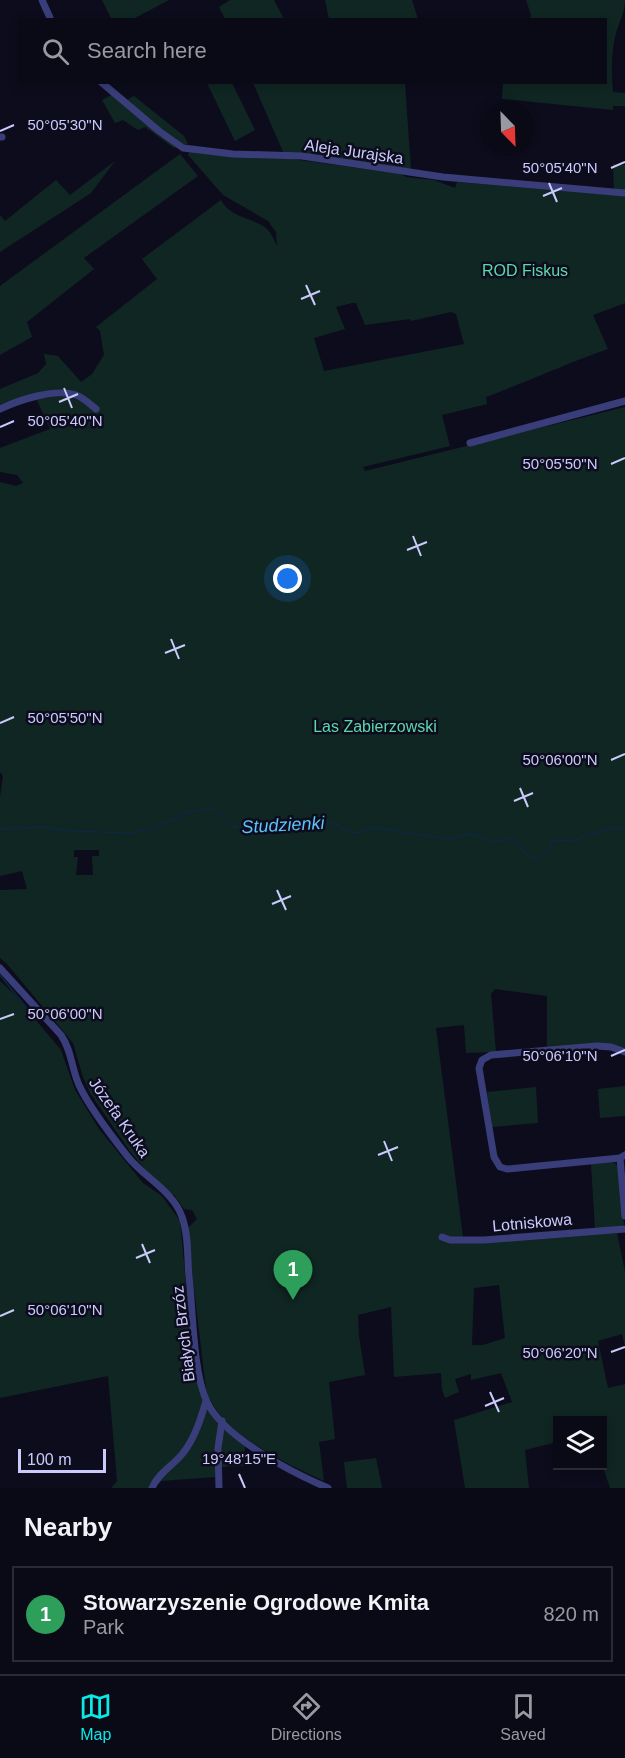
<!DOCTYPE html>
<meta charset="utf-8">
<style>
body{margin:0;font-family:Helvetica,sans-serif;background:#13121f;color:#f1f3f6}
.controls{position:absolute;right:18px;bottom:18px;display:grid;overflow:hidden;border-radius:0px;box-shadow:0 3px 9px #0003}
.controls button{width:54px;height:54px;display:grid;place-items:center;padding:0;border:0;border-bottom:2px solid #2a2a35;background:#0a0916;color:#f1f3f6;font:30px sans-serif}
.compass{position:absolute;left:481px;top:102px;width:54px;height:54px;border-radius:50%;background:#0a0916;box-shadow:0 3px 9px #0003;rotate:157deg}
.scale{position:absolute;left:18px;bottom:15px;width:88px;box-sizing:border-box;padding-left:6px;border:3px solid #cacafd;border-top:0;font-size:16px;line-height:21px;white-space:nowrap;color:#cacafd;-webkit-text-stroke:4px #0d0c1d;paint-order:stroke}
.you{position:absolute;left:288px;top:579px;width:21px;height:21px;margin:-15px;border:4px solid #fff;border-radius:50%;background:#1a73e8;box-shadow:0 0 0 9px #1a73e833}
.badge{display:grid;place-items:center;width:39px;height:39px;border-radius:50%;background:#09eae6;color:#fff;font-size:20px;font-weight:700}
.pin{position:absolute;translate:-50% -50px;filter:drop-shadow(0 2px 3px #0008)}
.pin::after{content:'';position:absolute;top:32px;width:21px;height:18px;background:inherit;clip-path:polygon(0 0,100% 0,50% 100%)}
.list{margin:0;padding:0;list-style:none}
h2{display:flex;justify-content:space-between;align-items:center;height:78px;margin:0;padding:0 24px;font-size:26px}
h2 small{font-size:20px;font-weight:400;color:#999aa1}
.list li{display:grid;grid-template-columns:39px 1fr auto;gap:18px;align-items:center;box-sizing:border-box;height:96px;margin:0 12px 12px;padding:0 12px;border:2px solid #2a2a35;border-radius:0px}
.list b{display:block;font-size:22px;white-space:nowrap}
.list p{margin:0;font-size:20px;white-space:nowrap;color:#999aa1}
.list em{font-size:20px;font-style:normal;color:#999aa1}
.icon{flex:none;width:33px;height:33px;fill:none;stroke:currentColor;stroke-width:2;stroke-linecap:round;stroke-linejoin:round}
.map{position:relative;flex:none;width:625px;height:1488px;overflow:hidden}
.search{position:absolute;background:#0a0916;box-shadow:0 3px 9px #0003;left:18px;right:18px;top:18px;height:66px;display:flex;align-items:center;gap:15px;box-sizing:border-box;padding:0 21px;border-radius:0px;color:#999aa1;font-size:22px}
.sheet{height:186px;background:#0a0916}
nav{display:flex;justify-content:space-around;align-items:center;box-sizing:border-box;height:84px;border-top:2px solid #2a2a35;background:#0a0916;font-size:16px;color:#999aa1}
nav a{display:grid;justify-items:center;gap:3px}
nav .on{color:#09eae6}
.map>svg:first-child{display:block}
.green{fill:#102623;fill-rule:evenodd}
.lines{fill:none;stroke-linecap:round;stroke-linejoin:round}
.stream{stroke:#0d2740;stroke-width:1.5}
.minor{stroke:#393e7a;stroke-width:7}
.ticks{fill:none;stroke:#cacafd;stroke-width:2}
.labels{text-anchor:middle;stroke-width:5;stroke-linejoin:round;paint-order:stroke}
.street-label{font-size:16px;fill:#cacafd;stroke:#0d0c1d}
.park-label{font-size:16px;fill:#5ad9aa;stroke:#0d0c1d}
.water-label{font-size:18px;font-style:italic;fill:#5cc3f9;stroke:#0d0c1d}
.ticks-label{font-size:15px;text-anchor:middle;fill:#cacafd;stroke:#0d0c1d;stroke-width:5;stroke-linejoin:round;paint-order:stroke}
</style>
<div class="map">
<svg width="625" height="1488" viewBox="0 0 625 1488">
<rect width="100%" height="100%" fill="#0d0c1d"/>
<g class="green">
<polygon points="102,0 169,0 133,19 112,20"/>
<polygon points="230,0 274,0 284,19 225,19 219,7"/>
<polygon points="325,0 412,0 418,19 329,19"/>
<path d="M526,0H625C625,12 619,22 616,33C611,52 611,72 613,92L625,93V106H613V110L502,99L503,83L606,82V20L530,19L531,15Z"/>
<polygon points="207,83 232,83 255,130 235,141"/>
<polygon points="253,83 405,83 411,170 284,154"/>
<polygon points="115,93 125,101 134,96 184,136 188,144 174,148 145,127 138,130 123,120 115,123 102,100"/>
<path d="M189,152L223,156L278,157L401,174L406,177L434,180L455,188L457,182L625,196V303L593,315L608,349C567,363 527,382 486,397L487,404L442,415L450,446L363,467L365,471L625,407V1048L603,1043L547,1048V996L495,989L491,994L496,1052L466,1053L464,1025L436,1028L463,1237H449L443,1234L438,1237L444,1240L475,1242L617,1233L625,1272V1346L622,1334L598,1341L608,1388L625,1384V1488H610L603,1467L592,1466H602V1420H558L557,1442L525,1450L529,1488H465L454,1420L512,1402L501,1373L471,1380V1374L455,1379L459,1392L445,1398L442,1389L441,1373L394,1377L391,1307L358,1315L359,1336L365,1375L329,1382L335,1439L319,1442L324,1481C286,1463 231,1438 210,1400C206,1394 206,1387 205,1381L187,1229L197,1219L192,1210L184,1209L175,1196L153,1178L131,1153L90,1093L83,1077L73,1043L7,964L0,958V890L27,889L22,871L0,876V797L3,776L0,772V482L16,486L23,483L17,475L0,472V448L50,429L36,398L68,396L84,402L87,400C83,398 78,393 74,392C56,387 17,399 0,407V389L38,373L46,364L44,354L58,356L81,382L92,374L104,355L100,331L96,327L157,279L142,259L221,200C230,217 249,217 263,226C270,230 274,239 277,246L276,232L268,221L223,195L188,155ZM352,303H356L365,325L410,319L411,321L451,312L456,314L464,344L324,371L314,338L345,329L336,307ZM74,850H99V856H92L93,875H76L78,857H74ZM499,1285L505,1338L483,1345H472L474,1288Z"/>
<polygon points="180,154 198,176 84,258 94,269 27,322 32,337 0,355 0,286"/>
<polygon points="115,161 91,193 0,252 0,215 5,221 56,180 70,195"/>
<polygon points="613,164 625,165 625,191 614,190"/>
<polygon points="0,981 14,994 61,1050 75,1090 99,1129 143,1183 162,1196 180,1221 194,1368 204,1404 220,1427 215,1477 161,1481 155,1488 111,1488 117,1481 108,1376 0,1398"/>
<polygon points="625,1086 625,1116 600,1118 598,1089"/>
<polygon points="536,1087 538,1123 492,1127 487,1092"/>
<polygon points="611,1162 615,1163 619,1168 624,1224 622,1227 595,1229 591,1164"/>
<polygon points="224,1429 245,1445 244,1466 221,1467 222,1434"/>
<polygon points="376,1458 382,1488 347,1488 344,1462"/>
</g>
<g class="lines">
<g class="stream">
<path d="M0,829L43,827L68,831L131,833L156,827L191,811L208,809L220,812C223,817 226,823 232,826C240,831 291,829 302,826C307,824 310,822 315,821C338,819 334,827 350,832C359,835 368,828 377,828L449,839L468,834L476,835L491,842L513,839L526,854L537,860L547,852L554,840L572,841L603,830L625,827"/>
<polyline points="0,975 29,1011"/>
</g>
<g class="minor">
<polyline points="42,0 51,20"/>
<polyline points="101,82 159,131 183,148 233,154 302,156 443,177 625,193"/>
<polyline points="0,137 2,137"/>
<path d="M0,409C19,400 55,388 76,395C84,398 90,404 96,409"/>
<polyline points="470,443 625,401"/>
<path d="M0,968L61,1035C72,1051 71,1067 79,1085C89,1107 113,1138 128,1157C144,1177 174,1192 182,1217C189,1236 187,1257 189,1276C193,1311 193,1373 207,1402C224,1438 293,1473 328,1488"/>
<polyline points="625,1052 611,1047 597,1046 491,1055 482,1060 479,1068 494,1157 500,1167 507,1169 620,1158 625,1155"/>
<polyline points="620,1158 625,1216"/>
<polyline points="442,1237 450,1240 484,1240 625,1229"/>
<path d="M152,1488C158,1473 174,1465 183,1453C195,1438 201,1418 206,1401"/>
<polyline points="219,1488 218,1448 222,1421"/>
</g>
</g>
<path class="ticks" d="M0,131L14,125M611,168L625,162M549,183L557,202M543,196L562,188M306,285L315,305M301,299L320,291M64,388L72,408M59,402L78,394M0,427L14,421M611,464L625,458M413,536L421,556M407,550L427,542M171,639L179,659M165,653L185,645M0,723L14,717M611,760L625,754M520,788L528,807M514,801L533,793M277,890L286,910M272,904L291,896M0,1019L14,1014M611,1056L625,1050M384,1141L392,1161M378,1155L398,1147M142,1244L150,1263M136,1258L155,1250M0,1316L14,1310M611,1352L625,1347M490,1392L499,1412M485,1406L504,1398M239,1474L245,1488"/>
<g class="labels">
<g class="street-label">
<text transform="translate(354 151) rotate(8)" y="6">Aleja Jurajska</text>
<text transform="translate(120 1117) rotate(55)" y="6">Józefa Kruka</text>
<text transform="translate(532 1222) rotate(-5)" y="6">Lotniskowa</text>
<text transform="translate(183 1334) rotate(-97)" y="6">Białych Brzóz</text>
</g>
<g class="park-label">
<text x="525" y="276">ROD Fiskus</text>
<text x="375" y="732">Las Zabierzowski</text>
</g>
<g class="water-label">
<text transform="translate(283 825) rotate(-3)" y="6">Studzienki</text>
</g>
</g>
<g class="ticks-label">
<text x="65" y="130">50°05'30"N</text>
<text x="560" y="173">50°05'40"N</text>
<text x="65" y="426">50°05'40"N</text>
<text x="560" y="469">50°05'50"N</text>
<text x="65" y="723">50°05'50"N</text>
<text x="560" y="765">50°06'00"N</text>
<text x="65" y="1019">50°06'00"N</text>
<text x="560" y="1061">50°06'10"N</text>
<text x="65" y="1315">50°06'10"N</text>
<text x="560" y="1358">50°06'20"N</text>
<text x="239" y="1464">19°48'15"E</text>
</g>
</svg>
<div class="controls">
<button><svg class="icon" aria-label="layers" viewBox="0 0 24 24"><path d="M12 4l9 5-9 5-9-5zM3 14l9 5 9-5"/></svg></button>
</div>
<svg class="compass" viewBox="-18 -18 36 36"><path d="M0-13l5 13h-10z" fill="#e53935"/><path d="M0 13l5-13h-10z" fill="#999aa1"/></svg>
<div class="scale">100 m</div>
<div class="you"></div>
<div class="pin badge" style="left:293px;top:1300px;background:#2e9e5b">1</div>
<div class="search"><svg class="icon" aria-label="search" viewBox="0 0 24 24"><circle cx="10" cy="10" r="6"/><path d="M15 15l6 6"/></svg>Search here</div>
</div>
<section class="sheet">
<h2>Nearby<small></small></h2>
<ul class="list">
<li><span class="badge" style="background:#2e9e5b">1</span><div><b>Stowarzyszenie Ogrodowe Kmita</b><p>Park</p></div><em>820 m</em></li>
</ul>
</section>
<nav>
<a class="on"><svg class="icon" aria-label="map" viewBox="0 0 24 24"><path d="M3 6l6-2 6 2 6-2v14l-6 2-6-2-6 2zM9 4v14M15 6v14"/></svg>Map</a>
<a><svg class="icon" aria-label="directions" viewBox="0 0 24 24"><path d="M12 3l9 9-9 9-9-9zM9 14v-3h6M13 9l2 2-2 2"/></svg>Directions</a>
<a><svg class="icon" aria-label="saved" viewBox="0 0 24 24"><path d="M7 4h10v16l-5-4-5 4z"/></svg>Saved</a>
</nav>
